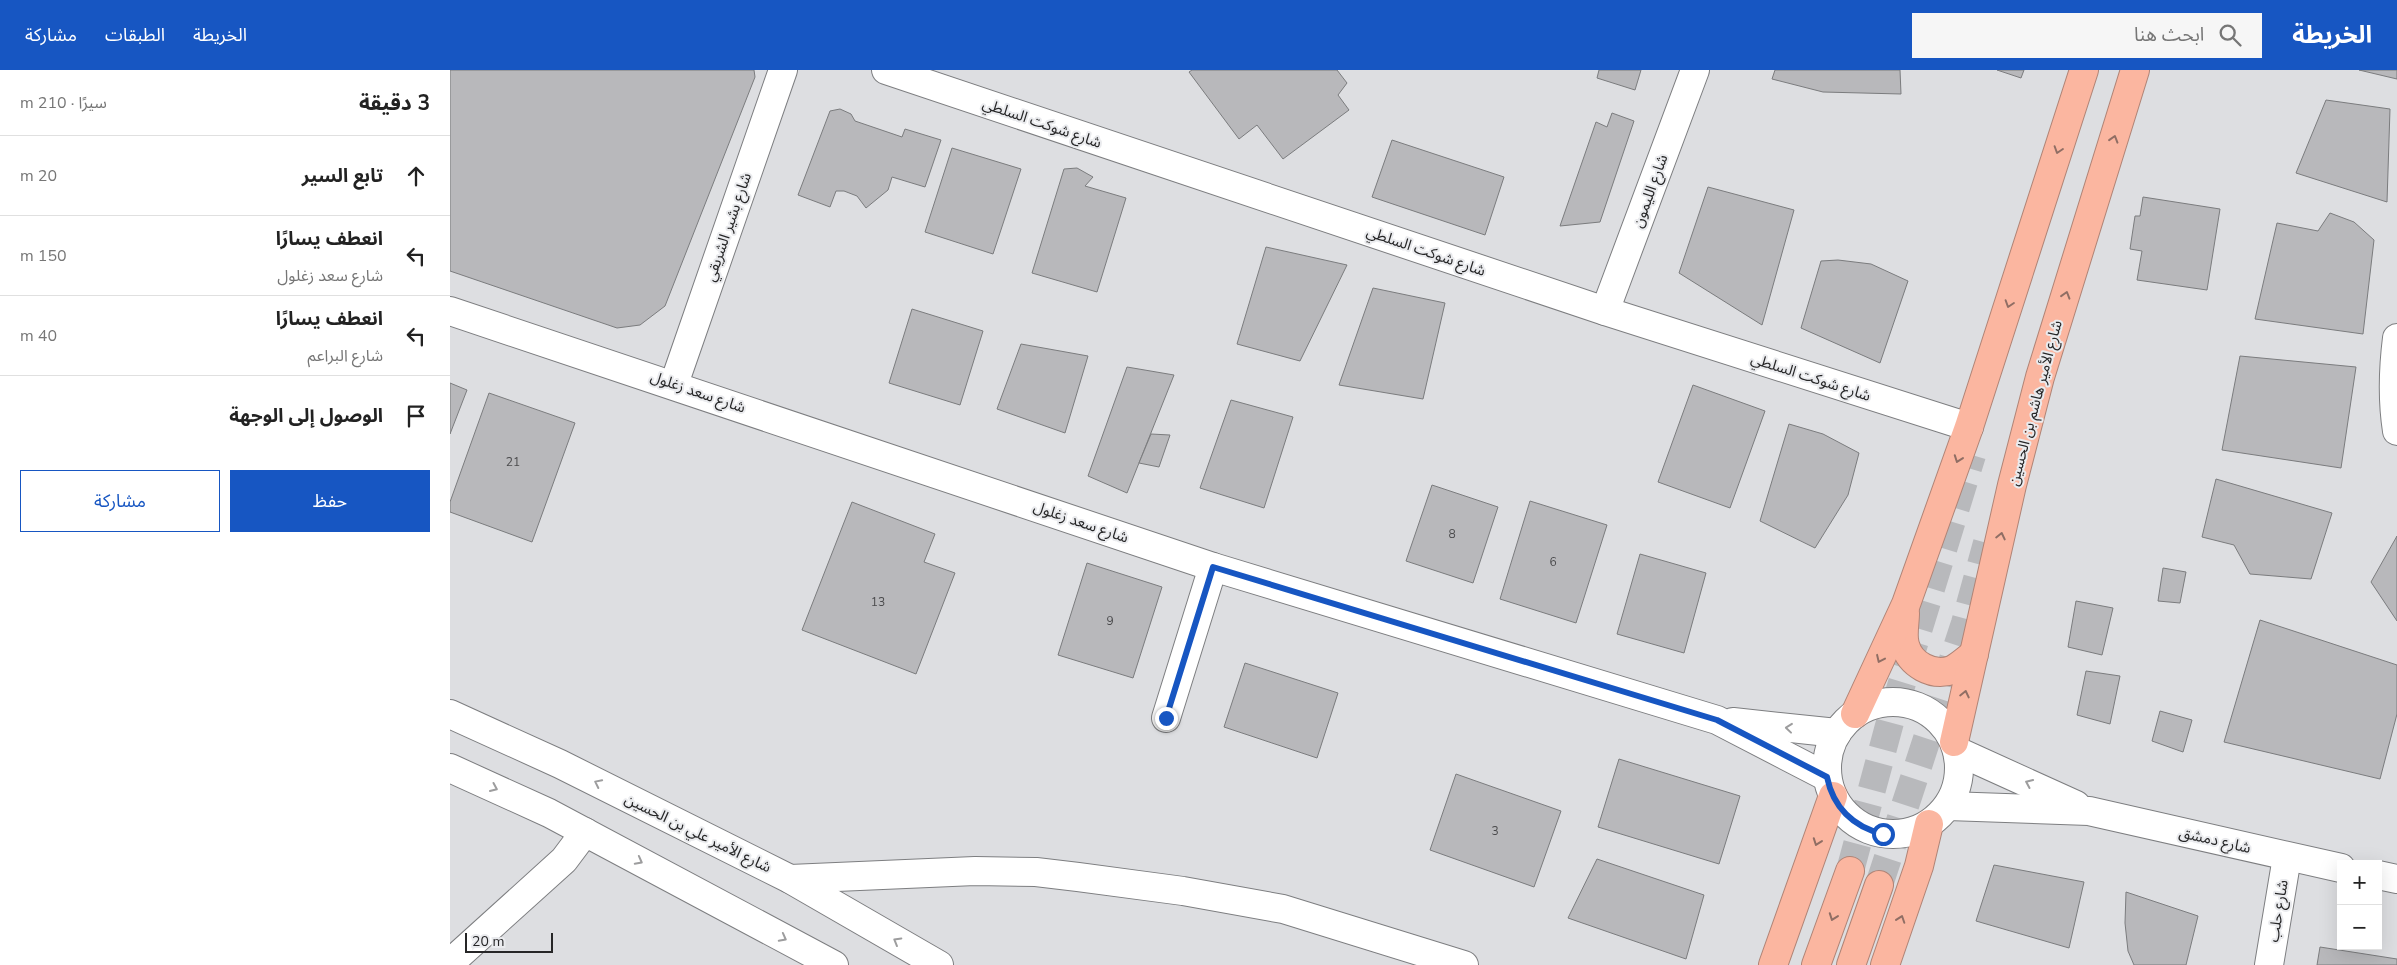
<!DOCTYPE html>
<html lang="ar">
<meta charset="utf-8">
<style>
body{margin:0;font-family:"Nunito Sans","Noto Sans Arabic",sans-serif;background:#f6f6f6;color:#222;direction:rtl}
.controls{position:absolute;right:15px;bottom:15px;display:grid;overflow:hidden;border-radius:0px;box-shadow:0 5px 20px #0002}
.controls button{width:45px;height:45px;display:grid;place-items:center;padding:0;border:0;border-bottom:1px solid #e0e0e0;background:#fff;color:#222;font:25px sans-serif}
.scale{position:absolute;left:15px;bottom:12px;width:88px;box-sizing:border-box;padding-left:5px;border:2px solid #262627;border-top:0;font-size:14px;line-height:18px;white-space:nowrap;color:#262627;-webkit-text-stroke:4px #eaebee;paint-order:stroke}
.stop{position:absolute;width:15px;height:15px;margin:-11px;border:4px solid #1756c2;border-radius:50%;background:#fff}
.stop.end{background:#1756c2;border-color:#fff;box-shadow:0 1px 5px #0008}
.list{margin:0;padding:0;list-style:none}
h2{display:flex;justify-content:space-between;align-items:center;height:65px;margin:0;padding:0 20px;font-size:21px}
h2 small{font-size:16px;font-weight:400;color:#767676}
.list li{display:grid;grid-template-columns:32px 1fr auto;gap:15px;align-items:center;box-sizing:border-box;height:80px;padding:0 20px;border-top:1px solid #e0e0e0}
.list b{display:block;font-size:19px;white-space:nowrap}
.list p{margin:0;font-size:16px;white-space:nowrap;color:#767676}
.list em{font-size:16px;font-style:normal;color:#767676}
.actions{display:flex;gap:10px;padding:15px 20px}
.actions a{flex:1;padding:11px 0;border:1px solid #1756c2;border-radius:0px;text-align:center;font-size:18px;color:#1756c2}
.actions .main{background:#1756c2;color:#fff}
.icon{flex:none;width:28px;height:28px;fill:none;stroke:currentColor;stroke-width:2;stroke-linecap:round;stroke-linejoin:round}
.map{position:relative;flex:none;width:1947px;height:895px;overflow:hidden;direction:ltr}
header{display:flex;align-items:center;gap:30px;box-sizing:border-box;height:70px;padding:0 25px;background:#1756c2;color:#fff}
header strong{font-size:24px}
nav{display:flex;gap:28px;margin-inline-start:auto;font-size:18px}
.search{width:350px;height:45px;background:#f6f6f6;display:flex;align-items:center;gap:12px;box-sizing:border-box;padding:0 18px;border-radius:0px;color:#767676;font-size:19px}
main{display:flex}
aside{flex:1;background:#fff}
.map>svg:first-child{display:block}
.building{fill:#b8b8bb;stroke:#7b7c7e}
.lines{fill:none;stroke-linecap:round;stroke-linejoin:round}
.highway-tunnel{stroke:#b8b9bc;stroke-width:28;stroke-dasharray:28 14;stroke-linecap:butt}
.street-casing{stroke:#7d7e80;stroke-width:30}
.secondary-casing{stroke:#7d7e80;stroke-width:30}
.highway-casing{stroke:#b08476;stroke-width:30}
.street{stroke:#fff;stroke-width:28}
.secondary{stroke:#fff;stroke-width:28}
.highway{stroke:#fbb6a0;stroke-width:28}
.oneway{stroke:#906e64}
.oneway2{stroke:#9d9d9e}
.route{stroke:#1756c2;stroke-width:6}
.labels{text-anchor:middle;stroke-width:4;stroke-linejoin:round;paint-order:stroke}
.number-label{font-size:12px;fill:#4a4a4c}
.street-label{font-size:15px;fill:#262627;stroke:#eaebee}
</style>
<header>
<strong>الخريطة</strong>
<div class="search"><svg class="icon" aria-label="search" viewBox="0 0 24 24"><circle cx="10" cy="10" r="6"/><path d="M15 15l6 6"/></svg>ابحث هنا</div>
<nav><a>الخريطة</a><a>الطبقات</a><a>مشاركة</a></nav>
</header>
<main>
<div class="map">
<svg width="1947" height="895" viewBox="0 0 1947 895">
<rect width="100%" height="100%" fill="#dddee1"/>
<g class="building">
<polygon points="0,0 304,0 305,7 215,236 190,255 167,258 0,201"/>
<polygon points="742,0 887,0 897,13 888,25 899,40 833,89 807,55 789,69 739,2"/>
<polygon points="1149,0 1191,0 1185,20 1147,8"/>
<polygon points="1325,0 1450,0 1451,24 1373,22 1322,9"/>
<polygon points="1547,0 1574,0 1571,8"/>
<polygon points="1909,0 1947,0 1947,9"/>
<polygon points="1876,30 1940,39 1937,132 1846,103"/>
<polygon points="390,39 401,44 405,51 452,67 455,59 491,70 475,117 442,107 438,120 416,138 407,126 394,121 386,121 380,137 348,125 380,41"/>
<polygon points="1162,43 1184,51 1150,152 1110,156 1146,52 1157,57"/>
<polygon points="942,70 1054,107 1035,165 922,127"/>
<polygon points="502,78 571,99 543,184 475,162"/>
<polygon points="627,98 643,107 635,116 676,128 647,222 582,203 614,99"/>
<polygon points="1258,117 1344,140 1312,255 1229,203"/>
<polygon points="1693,127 1770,139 1757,220 1687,210 1692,181 1680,179 1685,146 1690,146"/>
<polygon points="1880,143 1904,152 1924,170 1913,264 1805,249 1827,153 1868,161"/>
<polygon points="816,177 897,195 850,291 787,274"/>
<polygon points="1388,190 1421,194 1458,211 1430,293 1351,258 1371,191"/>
<polygon points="923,218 995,233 973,329 889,315"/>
<polygon points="462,239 533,261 510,335 439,313"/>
<polygon points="571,274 638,286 615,363 547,339"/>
<polygon points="1790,286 1906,297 1891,398 1772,380"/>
<polygon points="677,297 724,305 677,423 638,406"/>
<polygon points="0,313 17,320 0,364"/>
<polygon points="1243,315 1315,341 1280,438 1208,412"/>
<polygon points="39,323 125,353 82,472 0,442 0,432"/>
<polygon points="781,330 843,347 814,438 750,418"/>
<polygon points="1339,354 1373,364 1409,383 1398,425 1365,478 1310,451"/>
<polygon points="701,364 720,365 709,397 689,393"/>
<polygon points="1766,409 1882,443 1861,509 1800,504 1784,475 1752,467"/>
<polygon points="982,415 1048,437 1023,513 956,491"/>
<polygon points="1080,431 1157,455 1126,553 1050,529"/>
<polygon points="402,432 485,464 474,492 505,503 466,604 352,560"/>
<polygon points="1947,466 1947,551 1921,512"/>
<polygon points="1190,484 1256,503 1234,583 1167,564"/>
<polygon points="637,493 712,517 683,608 608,585"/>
<polygon points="1713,498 1736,502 1730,533 1708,531"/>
<polygon points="1626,531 1663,538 1652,585 1618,577"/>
<polygon points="1810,550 1947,595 1947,644 1930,709 1774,672"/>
<polygon points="795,593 888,623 867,688 774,657"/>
<polygon points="1636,601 1670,606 1660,654 1627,645"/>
<polygon points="1710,641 1742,650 1733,682 1702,671"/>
<polygon points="1169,689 1290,726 1269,794 1148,757"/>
<polygon points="1006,704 1111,741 1084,817 980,780"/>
<polygon points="1147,789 1254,825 1236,889 1118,848"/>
<polygon points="1544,795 1634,812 1619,878 1526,851"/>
<polygon points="1676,822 1748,846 1736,895 1684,895 1678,881 1675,853"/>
<polygon points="1870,877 1947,889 1947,895 1867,895"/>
</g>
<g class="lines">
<g class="highway-tunnel">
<polyline points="1400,801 1440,652 1522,385"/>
<polyline points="1429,815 1515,553 1537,473"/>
</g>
<defs>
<g id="street">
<polyline points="436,0 1155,241 1519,357"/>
<polyline points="1155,241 1245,0"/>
<path d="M1947,268C1943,300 1942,329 1947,361"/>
<polyline points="224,314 333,0"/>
<polyline points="716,648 763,497"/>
<polyline points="340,809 525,801 586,802 628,807 733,821 833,839 1014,895"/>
<polyline points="0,893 114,790 135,762"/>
<polyline points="1819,895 1837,787"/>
</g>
<g id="secondary">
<polyline points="0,241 763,497 1267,650 1377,707"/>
<circle cx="1443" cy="698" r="66"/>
<polyline points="0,644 110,694 340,809 489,895"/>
<polyline points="1283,652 1387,663"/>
<polyline points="1507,681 1626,735"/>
<polyline points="0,698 99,743 384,895"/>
<polyline points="1498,736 1639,741 1891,798"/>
<polyline points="1928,805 1947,809"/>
</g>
<g id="highway">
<path d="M1455,543C1455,553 1452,565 1455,575C1460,594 1482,607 1502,600C1510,596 1517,589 1524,584"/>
<polyline points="1405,644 1456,534 1519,357 1634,0"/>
<polyline points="1504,672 1562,415 1590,307 1685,0"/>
<polyline points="1323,895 1383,726"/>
<polyline points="1366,895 1400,801"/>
<polyline points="1401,895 1429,815"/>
<polyline points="1435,895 1469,796 1479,754"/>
</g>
</defs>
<use href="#street" class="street-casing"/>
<use href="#secondary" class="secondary-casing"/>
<use href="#highway" class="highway-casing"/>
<use href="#street" class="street"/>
<use href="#secondary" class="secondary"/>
<use href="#highway" class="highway"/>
</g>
<defs><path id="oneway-chevron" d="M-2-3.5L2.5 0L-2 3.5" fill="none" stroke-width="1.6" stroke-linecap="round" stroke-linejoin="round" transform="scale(1.25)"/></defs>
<g class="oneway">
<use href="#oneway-chevron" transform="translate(1664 69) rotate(-73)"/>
<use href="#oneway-chevron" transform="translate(1608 80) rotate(108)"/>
<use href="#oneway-chevron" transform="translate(1616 225) rotate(-73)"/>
<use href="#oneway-chevron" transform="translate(1559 234) rotate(108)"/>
<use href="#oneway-chevron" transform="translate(1508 389) rotate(110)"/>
<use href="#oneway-chevron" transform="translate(1551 466) rotate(-77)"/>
<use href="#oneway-chevron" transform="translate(1430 589) rotate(115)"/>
<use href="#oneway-chevron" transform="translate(1515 624) rotate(-77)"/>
<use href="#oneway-chevron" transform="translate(1367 772) rotate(110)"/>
<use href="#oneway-chevron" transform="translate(1383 847) rotate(110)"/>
<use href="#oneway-chevron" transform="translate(1451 849) rotate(-71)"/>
</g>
<g class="oneway2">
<use href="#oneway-chevron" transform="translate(1339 658) rotate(-174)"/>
<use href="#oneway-chevron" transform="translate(148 713) rotate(-154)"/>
<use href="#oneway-chevron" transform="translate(1579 713) rotate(-156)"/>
<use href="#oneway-chevron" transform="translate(44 718) rotate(24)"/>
<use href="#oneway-chevron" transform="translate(189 791) rotate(28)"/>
<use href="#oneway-chevron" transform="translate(333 868) rotate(28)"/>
<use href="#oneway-chevron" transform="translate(447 871) rotate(-150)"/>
</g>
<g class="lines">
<path class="route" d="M716,648L763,497L1267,650L1377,707C1383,737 1403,757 1433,764"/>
</g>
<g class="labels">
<g class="number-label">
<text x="63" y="396">21</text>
<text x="1002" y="468">8</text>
<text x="1103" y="496">6</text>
<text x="428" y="536">13</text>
<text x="660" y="555">9</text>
<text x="1045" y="765">3</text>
</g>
<g class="street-label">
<text transform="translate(592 53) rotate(19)" y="5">شارع شوكت السلطي</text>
<text transform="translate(1200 121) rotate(-70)" y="5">شارع الليمون</text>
<text transform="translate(278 157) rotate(-71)" y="5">شارع بشير الشريقي</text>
<text transform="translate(976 181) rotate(19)" y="5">شارع شوكت السلطي</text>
<text transform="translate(1361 307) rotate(18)" y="5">شارع شوكت السلطي</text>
<text transform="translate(248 322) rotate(19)" y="5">شارع سعد زغلول</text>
<text transform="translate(1585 333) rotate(-75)" y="5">شارع الأمير هاشم بن الحسين</text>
<text transform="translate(631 452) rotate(19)" y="5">شارع سعد زغلول</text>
<text transform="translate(248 763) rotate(26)" y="5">شارع الأمير علي بن الحسين</text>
<text transform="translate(1765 770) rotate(13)" y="5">شارع دمشق</text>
<text transform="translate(1828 841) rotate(-81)" y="5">شارع حلب</text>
</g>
</g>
</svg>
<div class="controls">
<button>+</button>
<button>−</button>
</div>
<div class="scale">20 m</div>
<div class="stop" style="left:1433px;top:764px"></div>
<div class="stop end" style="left:716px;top:648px"></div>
</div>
<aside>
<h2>3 دقيقة<small>سيرًا · 210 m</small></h2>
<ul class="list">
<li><svg class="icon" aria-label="ahead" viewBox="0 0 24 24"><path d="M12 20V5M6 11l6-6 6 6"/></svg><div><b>تابع السير</b></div><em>20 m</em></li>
<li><svg class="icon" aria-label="left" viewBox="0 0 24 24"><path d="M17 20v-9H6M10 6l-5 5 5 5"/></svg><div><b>انعطف يسارًا</b><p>شارع سعد زغلول</p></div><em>150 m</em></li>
<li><svg class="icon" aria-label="left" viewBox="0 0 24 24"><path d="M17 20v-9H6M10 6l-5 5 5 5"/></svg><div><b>انعطف يسارًا</b><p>شارع البراعم</p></div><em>40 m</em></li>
<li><svg class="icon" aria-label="arrive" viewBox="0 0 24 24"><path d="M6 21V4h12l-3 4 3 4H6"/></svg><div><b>الوصول إلى الوجهة</b></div></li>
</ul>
<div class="actions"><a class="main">حفظ</a><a>مشاركة</a></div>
</aside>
</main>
